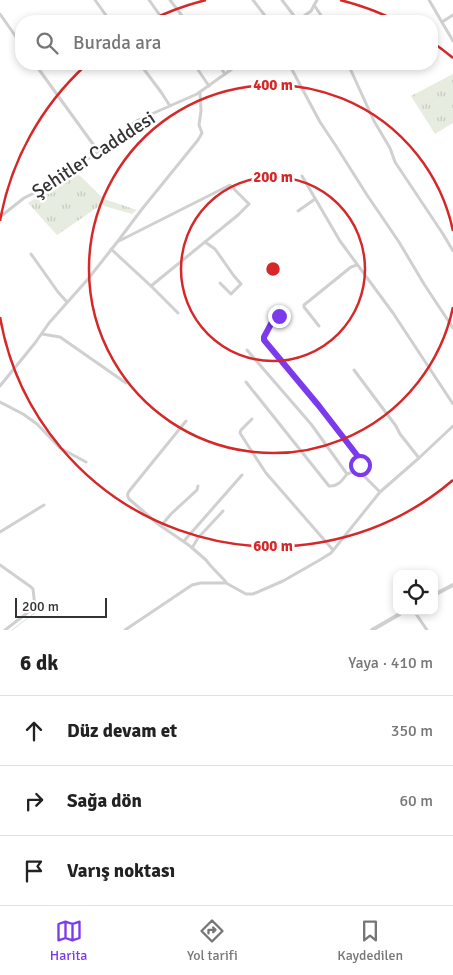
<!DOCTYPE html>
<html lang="tr">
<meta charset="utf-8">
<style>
body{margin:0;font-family:Signika,sans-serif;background:#f2f2f2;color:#222}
.controls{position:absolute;right:15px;bottom:15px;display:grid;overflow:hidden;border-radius:10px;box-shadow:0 2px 8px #0003}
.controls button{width:45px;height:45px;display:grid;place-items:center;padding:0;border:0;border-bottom:1px solid #e0e0e0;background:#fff;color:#222;font:25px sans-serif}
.scale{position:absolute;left:15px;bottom:12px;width:92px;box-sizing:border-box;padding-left:5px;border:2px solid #333;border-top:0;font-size:14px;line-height:18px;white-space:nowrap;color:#333;-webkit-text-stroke:4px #fff;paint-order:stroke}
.stop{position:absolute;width:15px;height:15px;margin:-11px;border:4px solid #7c3aed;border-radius:50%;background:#fff}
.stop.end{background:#7c3aed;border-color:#fff;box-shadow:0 1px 5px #0008}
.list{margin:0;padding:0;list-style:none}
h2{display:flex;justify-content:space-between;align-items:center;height:65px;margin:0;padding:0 20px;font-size:21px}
h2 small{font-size:16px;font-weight:400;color:#767676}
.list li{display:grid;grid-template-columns:32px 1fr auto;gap:15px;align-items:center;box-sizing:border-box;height:70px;padding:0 20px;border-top:1px solid #e0e0e0}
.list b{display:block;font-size:19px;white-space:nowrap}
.list em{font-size:16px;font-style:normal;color:#767676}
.icon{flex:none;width:28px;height:28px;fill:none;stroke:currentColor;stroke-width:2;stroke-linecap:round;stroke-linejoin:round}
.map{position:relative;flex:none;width:453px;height:630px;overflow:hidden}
.search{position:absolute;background:#fff;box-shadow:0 2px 8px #0003;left:15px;right:15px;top:15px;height:55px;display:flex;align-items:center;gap:12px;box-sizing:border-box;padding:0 18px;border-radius:20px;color:#767676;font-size:19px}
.sheet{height:275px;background:#fff}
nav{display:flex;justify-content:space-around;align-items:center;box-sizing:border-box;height:70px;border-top:1px solid #e0e0e0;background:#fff;font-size:14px;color:#767676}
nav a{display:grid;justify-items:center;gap:2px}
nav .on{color:#7c3aed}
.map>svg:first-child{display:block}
.grass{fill:url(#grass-tufts)}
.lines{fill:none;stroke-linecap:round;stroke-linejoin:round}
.stream{stroke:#cfe2ee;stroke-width:1}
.minor{stroke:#d0d0d0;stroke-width:3}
.tertiary{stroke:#d0d0d0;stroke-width:4}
.route{stroke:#7c3aed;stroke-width:6}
.ring{fill:none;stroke:#d62828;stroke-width:2.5}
.labels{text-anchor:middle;stroke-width:5;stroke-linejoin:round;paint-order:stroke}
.street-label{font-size:19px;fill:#333;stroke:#fff}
.centre{fill:#d62828;stroke:#fff;stroke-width:2.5}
.ring-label{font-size:15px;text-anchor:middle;font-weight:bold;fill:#d62828;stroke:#fff;stroke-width:5;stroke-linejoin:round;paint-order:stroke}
</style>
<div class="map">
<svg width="453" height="630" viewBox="0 0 453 630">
<defs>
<pattern id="grass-tufts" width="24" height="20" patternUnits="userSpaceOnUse" patternTransform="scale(1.25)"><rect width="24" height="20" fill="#e6ecdf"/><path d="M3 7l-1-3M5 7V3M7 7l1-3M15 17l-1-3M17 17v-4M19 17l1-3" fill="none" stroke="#c6cbc0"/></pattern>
</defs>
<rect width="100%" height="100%" fill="#fff"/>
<g class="grass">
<polygon points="453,74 453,123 435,134 411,96"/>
<polygon points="77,173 104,199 137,210 132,214 101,205 57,235 28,203"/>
</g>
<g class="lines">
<g class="stream">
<polyline points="40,610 50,604"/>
<polyline points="12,630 36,612"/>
</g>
<g class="minor">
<polyline points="95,0 110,21"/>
<polyline points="149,0 164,21"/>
<polyline points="170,0 186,21"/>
<polyline points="253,0 269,21"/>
<polyline points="282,0 298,21"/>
<polyline points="429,0 453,41"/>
<polyline points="314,5 325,21"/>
<polyline points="0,14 21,44"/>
<polyline points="297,21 311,11 317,0"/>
<polyline points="442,22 453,15"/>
<polyline points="35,64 98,151"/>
<polyline points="140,64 161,92 170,106"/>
<polyline points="194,64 209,86"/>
<polyline points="218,64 225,74"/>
<polyline points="289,64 320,122 336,146 367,195 399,242 424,284 453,328"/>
<polyline points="348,64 374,121 390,148 395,162 443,234 453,251"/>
<polyline points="302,176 340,241 393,313 453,404"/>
<polyline points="298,211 315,199"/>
<polyline points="0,217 24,198 44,188 92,156 138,120 197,94 239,64"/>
<polyline points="119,241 230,185 249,204 238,215 151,286"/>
<polyline points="205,242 215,249 234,276 241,284 231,294 220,283"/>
<polyline points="111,249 151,286 178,313"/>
<polyline points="31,254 58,292 67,302"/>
<polyline points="279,316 272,322 264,337 264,340 319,406 360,459 358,470 380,492"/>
<polyline points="319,326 304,307 304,305 351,267 357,265"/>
<polyline points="42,334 60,337 126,383"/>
<polyline points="247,350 311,424 347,474 358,470"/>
<polyline points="354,370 396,426 400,434 419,458"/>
<path d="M246,382L329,486C337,487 342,481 347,474"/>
<polyline points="0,386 35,343 49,323 88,279 118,241 142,209 198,140 202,133 199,125 201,111 200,93"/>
<polyline points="0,402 23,414 37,424 60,448 86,462"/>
<polyline points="252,419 241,430 240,433 247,444 266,473 333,550"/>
<path d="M186,421L130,490C127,494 127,495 129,499L158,524L190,546L206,560L210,565L226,582"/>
<polyline points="161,526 171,514 197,490 198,486"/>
<polyline points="0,532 44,505"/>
<polyline points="184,541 242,475"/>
<polyline points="192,548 198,538 223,511"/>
<polyline points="0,565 31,587 33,589 35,607 5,630"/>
<polyline points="414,611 427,630"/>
<polyline points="125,630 192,585 201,583 226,583 246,594 253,594 283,581 318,561 331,553 380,492 419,458 453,426"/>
</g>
<g class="tertiary">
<polyline points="434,595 453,585"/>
<polyline points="372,630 405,611"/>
</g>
</g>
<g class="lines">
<polyline class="route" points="279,316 272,322 264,337 264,340 319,406 360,459 360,465"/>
</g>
<g class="ring">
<circle cx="273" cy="269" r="92"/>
<path d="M453 307A184 184 0 1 1 453 231"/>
<path d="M453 480A277 277 0 0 1 0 317M0 221A277 277 0 0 1 86 65M149 21A277 277 0 0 1 206 0M340 0A277 277 0 0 1 397 21M432 42A277 277 0 0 1 453 58"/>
</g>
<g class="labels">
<g class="street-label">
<text transform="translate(93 154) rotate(-33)" y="7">Şehitler Cadddesi</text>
</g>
</g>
<circle cx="273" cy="269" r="8" class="centre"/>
<g class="ring-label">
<text x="273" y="90">400 m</text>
<text x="273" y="182">200 m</text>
<text x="273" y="551">600 m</text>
</g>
</svg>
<div class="controls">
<button><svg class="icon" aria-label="locate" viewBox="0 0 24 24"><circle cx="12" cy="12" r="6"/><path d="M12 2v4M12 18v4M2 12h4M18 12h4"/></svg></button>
</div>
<div class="scale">200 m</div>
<div class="stop" style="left:360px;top:465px"></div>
<div class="stop end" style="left:279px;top:316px"></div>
<div class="search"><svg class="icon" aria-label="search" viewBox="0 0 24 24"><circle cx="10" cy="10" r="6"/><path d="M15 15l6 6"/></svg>Burada ara</div>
</div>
<section class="sheet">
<h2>6 dk<small>Yaya · 410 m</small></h2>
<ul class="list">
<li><svg class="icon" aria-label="ahead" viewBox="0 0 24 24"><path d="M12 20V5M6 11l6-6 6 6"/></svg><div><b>Düz devam et</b></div><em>350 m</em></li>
<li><svg class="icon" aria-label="right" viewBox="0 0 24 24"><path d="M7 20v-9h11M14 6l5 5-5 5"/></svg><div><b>Sağa dön</b></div><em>60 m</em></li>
<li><svg class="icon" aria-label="arrive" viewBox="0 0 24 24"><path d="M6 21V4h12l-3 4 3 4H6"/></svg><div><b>Varış noktası</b></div></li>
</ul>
</section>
<nav>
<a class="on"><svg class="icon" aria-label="map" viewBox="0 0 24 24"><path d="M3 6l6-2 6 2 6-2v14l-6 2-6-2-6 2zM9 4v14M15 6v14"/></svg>Harita</a>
<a><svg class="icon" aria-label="directions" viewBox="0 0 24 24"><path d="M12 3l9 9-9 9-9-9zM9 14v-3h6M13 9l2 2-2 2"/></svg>Yol tarifi</a>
<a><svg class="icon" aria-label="saved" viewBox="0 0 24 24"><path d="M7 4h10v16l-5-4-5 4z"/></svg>Kaydedilen</a>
</nav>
